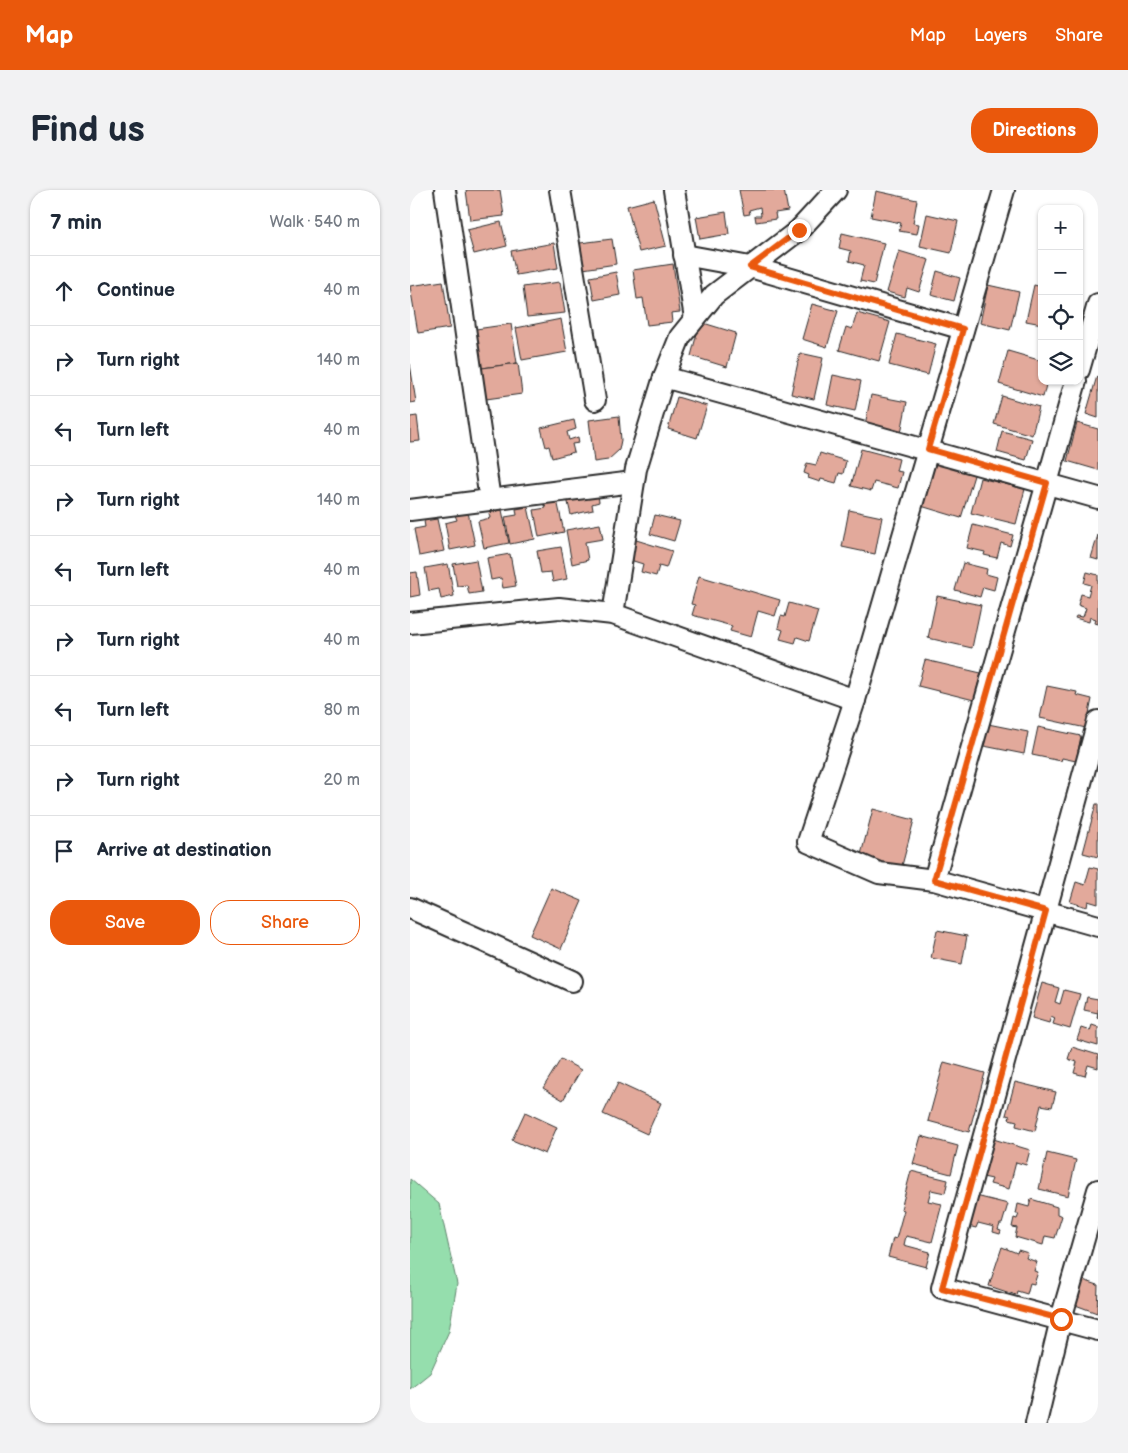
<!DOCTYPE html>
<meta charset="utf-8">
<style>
body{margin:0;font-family:"Balsamiq Sans",sans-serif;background:#f2f2f3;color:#1f2937}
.controls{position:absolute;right:15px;top:15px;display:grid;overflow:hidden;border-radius:10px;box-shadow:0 1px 4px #0004}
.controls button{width:45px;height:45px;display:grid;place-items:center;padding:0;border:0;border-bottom:1px solid #e0e1e3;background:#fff;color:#1f2937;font:25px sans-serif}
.stop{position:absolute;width:15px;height:15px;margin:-11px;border:4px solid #ea580c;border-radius:50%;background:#fff}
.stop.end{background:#ea580c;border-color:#fff;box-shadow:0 1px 5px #0008}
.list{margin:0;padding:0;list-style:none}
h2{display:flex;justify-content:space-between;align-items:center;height:65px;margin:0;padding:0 20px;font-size:21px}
h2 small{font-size:16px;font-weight:400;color:#747a83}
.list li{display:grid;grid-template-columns:32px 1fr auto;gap:15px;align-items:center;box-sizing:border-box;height:70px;padding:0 20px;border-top:1px solid #e0e1e3}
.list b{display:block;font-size:19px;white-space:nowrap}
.list em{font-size:16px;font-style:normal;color:#747a83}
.actions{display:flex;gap:10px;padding:15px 20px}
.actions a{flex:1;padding:11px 0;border:1px solid #ea580c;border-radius:20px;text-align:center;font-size:18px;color:#ea580c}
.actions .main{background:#ea580c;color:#fff}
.icon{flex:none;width:28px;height:28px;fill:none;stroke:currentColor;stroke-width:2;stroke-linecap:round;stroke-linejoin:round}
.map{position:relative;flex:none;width:688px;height:1233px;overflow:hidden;border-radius:20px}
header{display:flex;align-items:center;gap:30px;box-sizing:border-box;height:70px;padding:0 25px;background:#ea580c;color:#fff}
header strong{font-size:24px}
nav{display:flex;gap:28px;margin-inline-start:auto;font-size:18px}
.intro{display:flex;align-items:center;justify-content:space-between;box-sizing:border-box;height:120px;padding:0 30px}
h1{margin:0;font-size:35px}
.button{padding:12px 22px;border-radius:20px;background:#ea580c;color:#fff;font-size:18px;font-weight:700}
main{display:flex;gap:30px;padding:0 30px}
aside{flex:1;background:#fff;border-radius:20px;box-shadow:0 1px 4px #0004}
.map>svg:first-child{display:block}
.green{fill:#95dead;stroke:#60846c}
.building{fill:#e2a99b;stroke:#2b2b2b}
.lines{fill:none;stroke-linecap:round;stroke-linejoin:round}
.minor-casing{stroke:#2b2b2b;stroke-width:24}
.minor{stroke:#fff;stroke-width:20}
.route{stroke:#ea580c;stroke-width:6}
</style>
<header>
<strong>Map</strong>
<nav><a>Map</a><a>Layers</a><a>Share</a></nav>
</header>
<div class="intro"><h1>Find us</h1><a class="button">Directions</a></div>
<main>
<aside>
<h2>7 min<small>Walk · 540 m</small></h2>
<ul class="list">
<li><svg class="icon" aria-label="ahead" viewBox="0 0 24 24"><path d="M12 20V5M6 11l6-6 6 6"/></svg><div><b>Continue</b></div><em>40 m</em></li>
<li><svg class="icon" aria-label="right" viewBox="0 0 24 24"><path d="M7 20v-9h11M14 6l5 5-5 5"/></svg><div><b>Turn right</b></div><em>140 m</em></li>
<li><svg class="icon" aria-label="left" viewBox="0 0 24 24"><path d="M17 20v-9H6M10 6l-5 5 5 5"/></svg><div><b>Turn left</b></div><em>40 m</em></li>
<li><svg class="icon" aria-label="right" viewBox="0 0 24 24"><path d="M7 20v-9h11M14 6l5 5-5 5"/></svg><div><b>Turn right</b></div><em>140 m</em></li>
<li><svg class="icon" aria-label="left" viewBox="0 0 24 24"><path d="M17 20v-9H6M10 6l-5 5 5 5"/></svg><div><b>Turn left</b></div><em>40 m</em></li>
<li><svg class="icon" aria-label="right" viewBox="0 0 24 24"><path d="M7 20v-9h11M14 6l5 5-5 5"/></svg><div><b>Turn right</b></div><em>40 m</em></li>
<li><svg class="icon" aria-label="left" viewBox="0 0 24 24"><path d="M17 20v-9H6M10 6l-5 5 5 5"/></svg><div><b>Turn left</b></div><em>80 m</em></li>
<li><svg class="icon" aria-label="right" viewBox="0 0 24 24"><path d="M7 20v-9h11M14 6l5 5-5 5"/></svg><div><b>Turn right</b></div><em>20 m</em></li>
<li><svg class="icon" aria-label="arrive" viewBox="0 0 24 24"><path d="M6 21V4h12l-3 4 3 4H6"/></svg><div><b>Arrive at destination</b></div></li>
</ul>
<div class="actions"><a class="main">Save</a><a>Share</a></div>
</aside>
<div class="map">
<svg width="688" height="1233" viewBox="0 0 688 1233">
<rect width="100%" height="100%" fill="#fff"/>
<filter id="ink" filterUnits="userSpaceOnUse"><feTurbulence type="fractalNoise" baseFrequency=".02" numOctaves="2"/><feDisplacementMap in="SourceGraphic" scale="10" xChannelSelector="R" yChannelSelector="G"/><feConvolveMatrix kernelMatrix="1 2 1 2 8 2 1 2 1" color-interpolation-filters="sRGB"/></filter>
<g filter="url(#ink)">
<polygon class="green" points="0,989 29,1014 47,1094 39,1141 20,1183 0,1199"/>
<g class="building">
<polygon points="56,0 90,0 94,26 60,30"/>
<polygon points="329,0 374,0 378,21 365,23 366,29 346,32 345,26 351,26 350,17 339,20 340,24 334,25"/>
<polygon points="466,1 507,10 503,33 509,34 507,44 489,41 491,33 461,27"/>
<polygon points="244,9 256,56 229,62 217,16"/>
<polygon points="316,22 319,44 290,49 286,27"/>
<polygon points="517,24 548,31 541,63 510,56"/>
<polygon points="91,32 97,56 64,64 57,40"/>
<polygon points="432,43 474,53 464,94 450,91 454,75 439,71 441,61 429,58"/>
<polygon points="202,49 206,74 173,79 170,53"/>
<polygon points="144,53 148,78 106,85 101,61"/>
<polygon points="489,61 519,70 509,102 497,98 495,107 477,102"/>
<polygon points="263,74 270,122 261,123 262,132 237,135 233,108 227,109 223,80"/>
<polygon points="527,81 550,88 544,111 521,105"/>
<polygon points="206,82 210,105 184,110 180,87"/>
<polygon points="33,91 40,138 8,143 0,96"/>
<polygon points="150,92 155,123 117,127 113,97"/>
<polygon points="578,95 609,102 600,140 570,133"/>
<polygon points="624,95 632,97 632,134 616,131"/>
<polygon points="402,114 428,121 417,157 392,149"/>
<polygon points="447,123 480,132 469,171 429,160 436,137 442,139"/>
<polygon points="151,129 157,162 112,170 106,138"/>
<polygon points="290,132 326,143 317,177 281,166"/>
<polygon points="101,134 107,173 65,179 59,140"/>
<polygon points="487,144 526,154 518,185 479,175"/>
<polygon points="598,161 632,171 632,191 637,191 633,207 589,194"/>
<polygon points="390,163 413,168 404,209 381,204"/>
<polygon points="108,173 112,204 69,210 65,179"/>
<polygon points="0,174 6,212 0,213"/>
<polygon points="423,185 451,191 445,221 417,215"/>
<polygon points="687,186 688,186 688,228 676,224"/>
<polygon points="461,205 497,212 491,243 455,235"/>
<polygon points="592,206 629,217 622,245 584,234"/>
<polygon points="267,207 297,216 287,248 258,239"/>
<polygon points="7,226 10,251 0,252 0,227"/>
<polygon points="209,226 211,250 209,260 198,270 184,272 179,230"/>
<polygon points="164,230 166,239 157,242 159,250 168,247 169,253 162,254 164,262 142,268 139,256 136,257 131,238"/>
<polygon points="667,233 688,239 688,280 657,271"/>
<polygon points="592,241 622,249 616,270 587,262"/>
<polygon points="451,259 489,269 486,281 492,282 488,298 464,292 461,301 441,296"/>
<polygon points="410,263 436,271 433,284 429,283 426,293 411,289 410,292 398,288 399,285 394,283 397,273 406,275"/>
<polygon points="524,270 565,282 551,328 511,316"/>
<polygon points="570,288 615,299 606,334 561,323"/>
<polygon points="187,298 189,312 182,314 183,320 161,325 156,304"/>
<polygon points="147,310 154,342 129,347 124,320 136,318 134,313"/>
<polygon points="118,317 125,349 100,354 95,327 107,325 106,319"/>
<polygon points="92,320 99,353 74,358 68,331 80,328 79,323"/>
<polygon points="439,320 472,327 465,364 432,357"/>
<polygon points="58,322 65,355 40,360 35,333 47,330 45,325"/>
<polygon points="245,325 270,331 264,351 240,344"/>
<polygon points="27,329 34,361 9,366 4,339 15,337 14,331"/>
<polygon points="190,334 193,349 175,352 178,370 162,374 156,340"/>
<polygon points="563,335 603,345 600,356 591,353 587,368 574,365 575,362 557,358"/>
<polygon points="688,345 688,370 681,368"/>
<polygon points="223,349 262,361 256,378 249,376 246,386 231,382 233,374 217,369"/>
<polygon points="151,357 157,389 143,392 141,382 131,383 127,361"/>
<polygon points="100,364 106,396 93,398 91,388 81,390 77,368"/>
<polygon points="66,370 72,402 59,404 57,395 47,396 43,374"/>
<polygon points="553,373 577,379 576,384 587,387 584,400 573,397 570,407 545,400"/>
<polygon points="38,374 44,406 31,409 29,399 19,401 15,378"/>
<polygon points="7,382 10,405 0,407 0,383"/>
<polygon points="677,382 688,385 688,434 685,433 686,429 680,427 679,432 665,428 666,426 673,427 676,418 668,415 671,404 678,406 681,395 674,393"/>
<polygon points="289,386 370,410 365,426 348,421 341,447 320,441 322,436 282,425 285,415 281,414"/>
<polygon points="527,406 571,415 562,458 518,448"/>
<polygon points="379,413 408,421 399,451 387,447 385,453 370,449 373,440 368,438 371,426 375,427"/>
<polygon points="515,470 571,483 564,510 508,496"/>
<polygon points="637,496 667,502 666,505 682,509 676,538 630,528"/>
<polygon points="578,534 618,542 614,564 574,556"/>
<polygon points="628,537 671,546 666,571 652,568 651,571 622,565"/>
<polygon points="686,614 688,614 688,667 673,663"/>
<polygon points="463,619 504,630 489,687 448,676"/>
<polygon points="680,677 688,679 688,714 678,711 677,717 660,712 666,692 675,695"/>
<polygon points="141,698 172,711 151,759 120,745"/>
<polygon points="527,740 557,746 552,774 521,768"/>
<polygon points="632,793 649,798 645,812 650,814 654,800 670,804 660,839 643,834 645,828 641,826 639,833 622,828"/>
<polygon points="677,807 688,809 688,828 687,827 688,823 674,820"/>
<polygon points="682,835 688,837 688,856 667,850 671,838 680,841"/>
<polygon points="662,857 688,865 688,878 678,875 675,886 664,883 667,872 658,869"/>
<polygon points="151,869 171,880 153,910 133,898"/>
<polygon points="534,872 575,883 559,942 518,931"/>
<polygon points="605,892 646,902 642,917 631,915 625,941 606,936 607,931 599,929 600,926 596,925"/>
<polygon points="208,893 251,913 237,944 193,924"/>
<polygon points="115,922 147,937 135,964 102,950"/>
<polygon points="511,946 548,956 541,984 503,974"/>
<polygon points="580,948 620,960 616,975 606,972 599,999 580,994 582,989 573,987 575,984 571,983"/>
<polygon points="637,963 666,970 658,1006 629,999"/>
<polygon points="501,981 538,990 535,1003 521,1000 518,1011 532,1014 522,1052 496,1046 494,1055 520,1062 516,1077 478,1067 483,1048 486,1049 494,1020 491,1019"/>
<polygon points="566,1006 598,1014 592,1034 590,1034 588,1040 591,1041 590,1044 583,1042 584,1037 568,1033 566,1038 558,1036"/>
<polygon points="621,1009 647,1017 647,1024 652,1026 645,1048 635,1046 633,1055 605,1047 607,1038 602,1037 604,1028 607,1029 609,1024 606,1024 608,1014 619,1017"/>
<polygon points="592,1057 607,1063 608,1060 618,1063 616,1068 627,1072 624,1081 628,1082 624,1094 620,1093 617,1104 607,1101 606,1105 579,1096"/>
<polygon points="670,1089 688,1095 687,1123 660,1113"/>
</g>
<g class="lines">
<defs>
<g id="minor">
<polyline points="35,0 80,310"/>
<polyline points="150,0 185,210"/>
<polyline points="264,0 285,128"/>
<polyline points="594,0 445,510 398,652 469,683 524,690 688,736"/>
<polyline points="274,65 340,77 553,139"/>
<polyline points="669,180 688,114"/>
<polyline points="254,187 688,308"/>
<polyline points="0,320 223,292"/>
<polyline points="203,424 226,279 254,187 270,147 304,105 389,40 426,0"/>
<polyline points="0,433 149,418 203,424 445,510"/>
<polyline points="688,531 532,1098 688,1140"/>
<polyline points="524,690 666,191"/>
<polyline points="0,718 162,791"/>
<polyline points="626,1233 651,1129 688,1000"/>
</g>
</defs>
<use href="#minor" class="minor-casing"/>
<use href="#minor" class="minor"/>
</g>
</g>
<g class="lines" filter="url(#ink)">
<polyline class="route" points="389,40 340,77 553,139 518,259 637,293 524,690 636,721 532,1098 651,1129"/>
</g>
</svg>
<div class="controls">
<button>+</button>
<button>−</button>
<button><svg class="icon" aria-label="locate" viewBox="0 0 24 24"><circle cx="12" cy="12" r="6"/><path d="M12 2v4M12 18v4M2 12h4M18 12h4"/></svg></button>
<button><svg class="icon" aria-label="layers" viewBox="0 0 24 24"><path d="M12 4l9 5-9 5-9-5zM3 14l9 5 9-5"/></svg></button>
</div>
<div class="stop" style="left:651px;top:1129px"></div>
<div class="stop end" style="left:389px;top:40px"></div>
</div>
</main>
